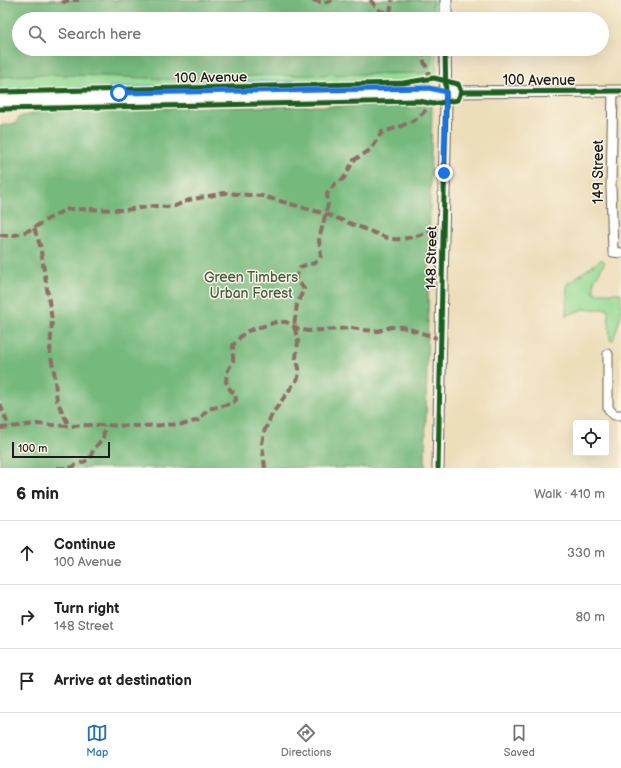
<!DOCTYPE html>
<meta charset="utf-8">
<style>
body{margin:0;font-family:"Balsamiq Sans",sans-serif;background:#f6f6f6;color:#222}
.controls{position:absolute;right:12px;bottom:12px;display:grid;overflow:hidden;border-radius:4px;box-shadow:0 4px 16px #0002}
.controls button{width:36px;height:36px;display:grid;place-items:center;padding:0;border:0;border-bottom:1px solid #e0e0e0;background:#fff;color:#222;font:20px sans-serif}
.scale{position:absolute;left:12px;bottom:10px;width:98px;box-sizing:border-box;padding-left:4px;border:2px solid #1c1c1c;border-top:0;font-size:11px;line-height:14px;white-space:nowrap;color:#1c1c1c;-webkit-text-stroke:3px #fcf5e5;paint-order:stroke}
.stop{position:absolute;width:12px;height:12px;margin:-9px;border:3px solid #1a73e8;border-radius:50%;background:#fff}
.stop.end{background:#1a73e8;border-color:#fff;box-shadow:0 1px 4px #0008}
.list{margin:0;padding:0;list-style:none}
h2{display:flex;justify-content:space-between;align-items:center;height:52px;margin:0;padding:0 16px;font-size:17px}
h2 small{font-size:13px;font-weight:400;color:#767676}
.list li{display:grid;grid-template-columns:26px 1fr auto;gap:12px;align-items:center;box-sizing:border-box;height:64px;padding:0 16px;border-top:1px solid #e0e0e0}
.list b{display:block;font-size:15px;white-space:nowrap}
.list p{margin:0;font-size:13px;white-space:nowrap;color:#767676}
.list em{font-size:13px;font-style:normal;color:#767676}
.icon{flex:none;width:22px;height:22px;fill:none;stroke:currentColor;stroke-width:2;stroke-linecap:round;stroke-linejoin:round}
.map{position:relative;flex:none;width:621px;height:468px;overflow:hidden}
.search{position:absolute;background:#fff;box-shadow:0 4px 16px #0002;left:12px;right:12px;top:12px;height:44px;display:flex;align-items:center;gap:10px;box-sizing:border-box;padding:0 14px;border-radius:22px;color:#767676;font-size:15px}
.sheet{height:244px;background:#fff}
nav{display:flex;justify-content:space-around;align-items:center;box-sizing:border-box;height:56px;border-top:1px solid #e0e0e0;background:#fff;font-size:11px;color:#767676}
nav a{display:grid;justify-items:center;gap:2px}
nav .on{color:#1f6fb2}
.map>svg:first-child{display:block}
.green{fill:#93d993;stroke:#587a58}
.forest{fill:#76b97d;stroke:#496a4c}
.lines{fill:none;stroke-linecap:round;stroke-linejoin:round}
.stream{stroke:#5fa5d4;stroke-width:2}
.minor-casing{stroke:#656054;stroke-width:11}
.major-casing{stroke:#656054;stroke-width:13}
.minor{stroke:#fff;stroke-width:9}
.major{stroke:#fff;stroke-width:11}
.quiet{stroke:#8d6e63;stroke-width:4;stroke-dasharray:8 4;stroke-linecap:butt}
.cycleway-casing{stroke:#fcf5e5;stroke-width:8}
.cycleway{stroke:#1b5e20;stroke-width:5}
.route{stroke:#1a73e8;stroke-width:5}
.labels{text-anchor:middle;stroke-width:3;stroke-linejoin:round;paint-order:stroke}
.street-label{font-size:14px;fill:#1c1c1c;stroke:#fcf5e5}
.park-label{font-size:14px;fill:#465e46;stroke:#fcf5e5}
</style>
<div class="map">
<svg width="621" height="468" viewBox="0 0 621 468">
<rect width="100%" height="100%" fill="#fcf5e5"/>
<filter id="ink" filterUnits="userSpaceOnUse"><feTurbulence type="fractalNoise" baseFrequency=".025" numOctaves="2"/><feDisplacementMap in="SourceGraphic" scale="8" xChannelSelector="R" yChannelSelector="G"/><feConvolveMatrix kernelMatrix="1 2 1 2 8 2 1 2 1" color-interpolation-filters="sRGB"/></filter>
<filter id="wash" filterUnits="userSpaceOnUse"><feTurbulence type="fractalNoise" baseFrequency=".012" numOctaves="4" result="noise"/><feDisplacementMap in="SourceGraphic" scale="16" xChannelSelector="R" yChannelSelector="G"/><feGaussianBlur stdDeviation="0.9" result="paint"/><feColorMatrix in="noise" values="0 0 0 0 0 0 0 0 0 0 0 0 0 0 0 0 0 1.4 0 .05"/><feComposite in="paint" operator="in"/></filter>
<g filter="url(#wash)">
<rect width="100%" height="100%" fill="#eddebb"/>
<g class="green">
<path d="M0,0H440L436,19H19V49H436C436,60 440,81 426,84L0,94Z"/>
<polygon points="602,259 605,262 594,281 594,293 621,293 621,316 613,340 610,340 608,309 583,309 566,316 567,284"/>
</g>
<g class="forest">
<path d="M0,0H433L432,19H19V49H432C432,57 432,67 426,73L251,76L241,78C216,78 192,79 167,79C112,77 56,72 0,77Z"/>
<polygon points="432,105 425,468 0,468 0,126 16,123 19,117 33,114 35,109"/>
</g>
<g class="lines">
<polyline class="stream" points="0,90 163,86 237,81 305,81"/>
</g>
</g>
<g filter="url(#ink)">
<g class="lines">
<defs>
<g id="minor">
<polyline points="613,91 611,185 613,252 621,253"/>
<polyline points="608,354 608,408 614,415 621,415"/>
</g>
<g id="major">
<polyline points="446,19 446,0"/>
<polyline points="0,96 284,91"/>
<polyline points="0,106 429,95 446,92 621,91"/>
<polyline points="438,468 446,101 445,49"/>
</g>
</defs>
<use href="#minor" class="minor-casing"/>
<use href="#major" class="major-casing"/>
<use href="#minor" class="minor"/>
<use href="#major" class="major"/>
<g class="quiet">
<polyline points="63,0 64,2 69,0"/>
<polyline points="73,0 79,0"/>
<polyline points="313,0 323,3 335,0"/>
<polyline points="370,0 380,11 390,14 393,19"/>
<polyline points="390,14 392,0"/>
<polyline points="421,49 423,51 423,59 429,74"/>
<polyline points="34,228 40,245 52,320 50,353 54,371 57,401 69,426"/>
<path d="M0,235C31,239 43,216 70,209L125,210L155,206L166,207L175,206L189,200L224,193L262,196L326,214L390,239C405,240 421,236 434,229"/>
<polyline points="0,404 9,427"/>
<polyline points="0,428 37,424 69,426 92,425 143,426 185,424 199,420 208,409 231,404 236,400 235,393 231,391 226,382 227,372 233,361 233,345 245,332 276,322 286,322 299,329 308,331 352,328 362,330 378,331 391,327 403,327 437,338"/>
<polyline points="57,468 70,468 90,459 93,450 103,438 105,425"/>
<path d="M265,468L262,444L264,432L272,414L298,378L299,368L296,358L298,341L294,326L297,304L304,289L296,278C300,263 303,266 315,263L321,256L319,240L328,204L327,194L334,185L344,178L354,160L370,150L382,132C398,128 419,121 428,107"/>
</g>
<defs>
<g id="cycleway">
<polyline points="0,92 403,83 434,78 458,84 461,92 458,100 433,104 419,101 0,109"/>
<polyline points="461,92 621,91"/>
<polyline points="438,468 446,101 445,49"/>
</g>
</defs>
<use href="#cycleway" class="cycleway-casing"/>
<use href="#cycleway" class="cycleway"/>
</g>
</g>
<g class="lines" filter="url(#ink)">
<polyline class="route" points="119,93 429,88 446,92 444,173"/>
</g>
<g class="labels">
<g class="street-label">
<text transform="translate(211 77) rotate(-1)" y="5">100 Avenue</text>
<text x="539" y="85">100 Avenue</text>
<text transform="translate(598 172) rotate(-90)" y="5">149 Street</text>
<text transform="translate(431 258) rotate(-89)" y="5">148 Street</text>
</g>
<g class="park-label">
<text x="251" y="282">Green Timbers<tspan x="251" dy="16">Urban Forest</tspan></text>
</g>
</g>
</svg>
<div class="controls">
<button><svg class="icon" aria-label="locate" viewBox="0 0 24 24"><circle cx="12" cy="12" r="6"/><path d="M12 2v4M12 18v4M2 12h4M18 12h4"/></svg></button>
</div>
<div class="scale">100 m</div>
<div class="stop" style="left:119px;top:93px"></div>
<div class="stop end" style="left:444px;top:173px"></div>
<div class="search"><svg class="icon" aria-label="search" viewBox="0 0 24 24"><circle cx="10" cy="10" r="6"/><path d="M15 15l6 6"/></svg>Search here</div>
</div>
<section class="sheet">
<h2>6 min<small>Walk · 410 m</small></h2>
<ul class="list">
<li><svg class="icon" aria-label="ahead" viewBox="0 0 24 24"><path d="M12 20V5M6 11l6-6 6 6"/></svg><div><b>Continue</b><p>100 Avenue</p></div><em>330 m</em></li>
<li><svg class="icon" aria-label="right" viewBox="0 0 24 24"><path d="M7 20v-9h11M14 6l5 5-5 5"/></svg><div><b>Turn right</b><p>148 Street</p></div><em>80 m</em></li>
<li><svg class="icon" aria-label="arrive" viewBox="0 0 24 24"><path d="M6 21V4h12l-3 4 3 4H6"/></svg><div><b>Arrive at destination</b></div></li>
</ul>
</section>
<nav>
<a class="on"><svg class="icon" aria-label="map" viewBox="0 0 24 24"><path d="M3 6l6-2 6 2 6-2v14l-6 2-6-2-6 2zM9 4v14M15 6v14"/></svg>Map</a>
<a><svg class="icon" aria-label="directions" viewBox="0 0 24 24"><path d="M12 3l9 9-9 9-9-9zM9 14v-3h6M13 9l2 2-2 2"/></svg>Directions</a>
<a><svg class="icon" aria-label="saved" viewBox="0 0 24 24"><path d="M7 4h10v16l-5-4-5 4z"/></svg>Saved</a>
</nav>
